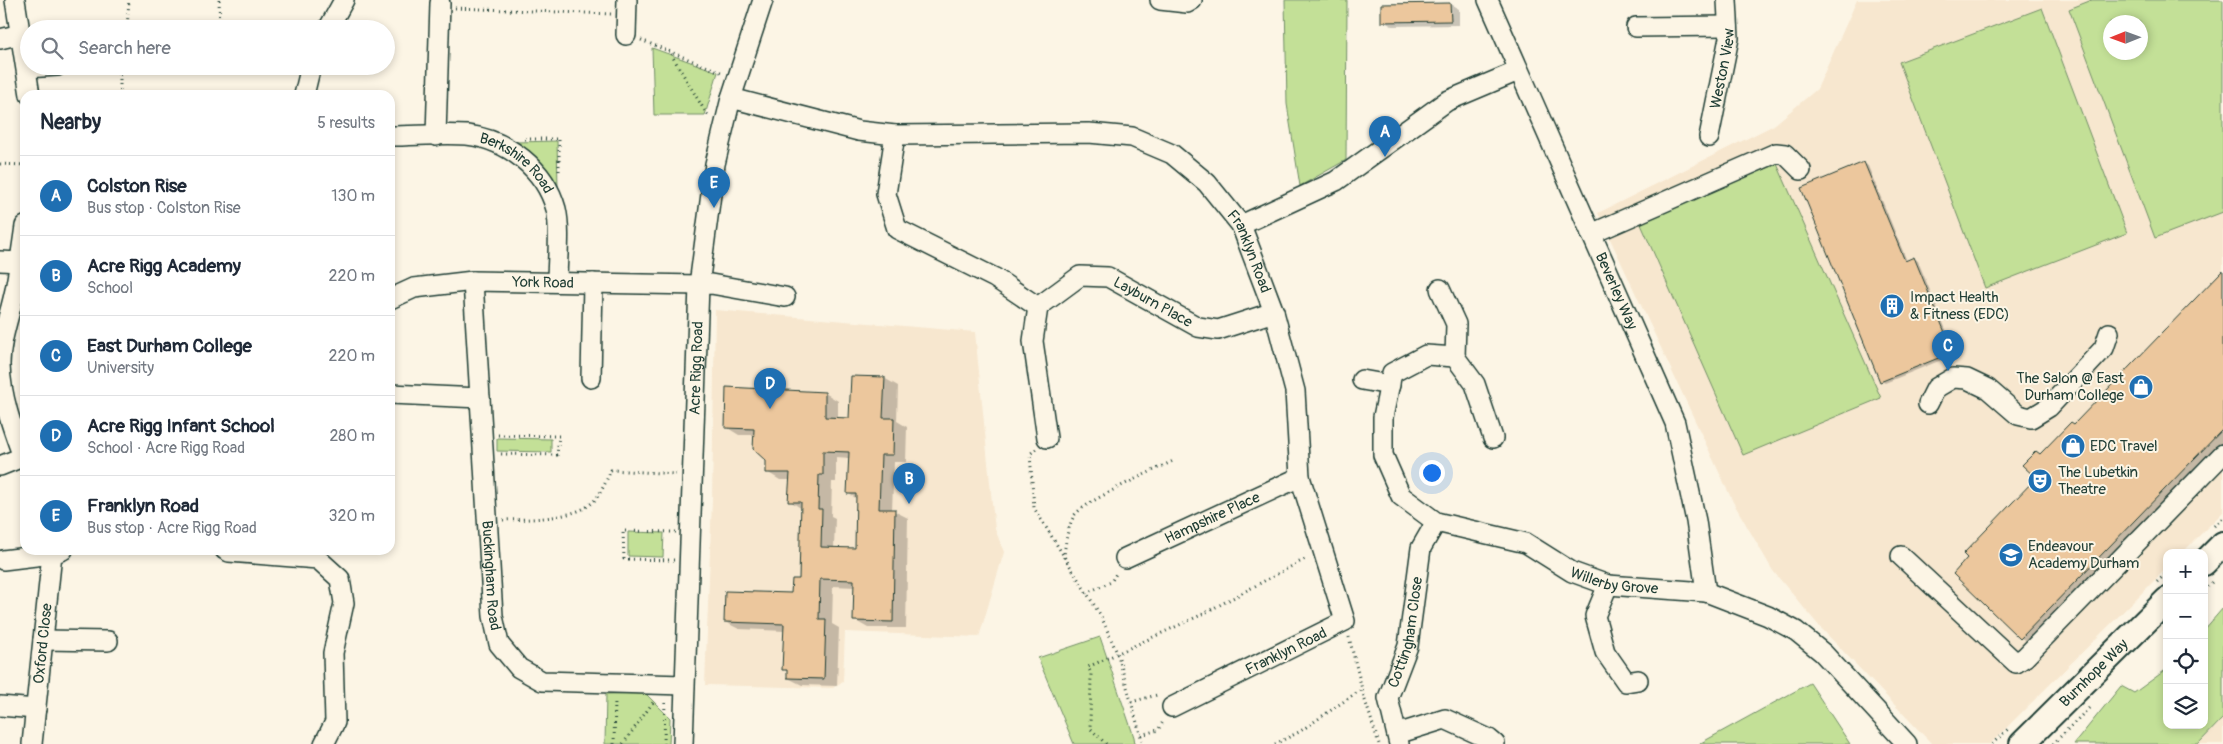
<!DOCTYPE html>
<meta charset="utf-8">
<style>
body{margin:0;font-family:Pangolin,sans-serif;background:#f2f2f3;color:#1f2937}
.controls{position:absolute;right:15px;bottom:15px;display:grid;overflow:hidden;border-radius:10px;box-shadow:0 2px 8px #0003}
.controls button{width:45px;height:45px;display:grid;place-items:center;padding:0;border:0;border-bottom:1px solid #e0e1e3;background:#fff;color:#1f2937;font:25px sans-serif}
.compass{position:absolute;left:2103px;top:15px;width:45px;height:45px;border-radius:50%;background:#fff;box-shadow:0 2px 8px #0003;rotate:269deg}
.you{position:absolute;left:1431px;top:472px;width:18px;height:18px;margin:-12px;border:4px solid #fff;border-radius:50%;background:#1a73e8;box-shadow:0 0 0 8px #1a73e833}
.badge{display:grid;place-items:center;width:32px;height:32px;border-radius:50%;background:#1f6fb2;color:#fff;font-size:16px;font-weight:700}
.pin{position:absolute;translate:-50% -41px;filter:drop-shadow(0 1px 2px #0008)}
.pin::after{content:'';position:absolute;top:26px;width:18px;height:15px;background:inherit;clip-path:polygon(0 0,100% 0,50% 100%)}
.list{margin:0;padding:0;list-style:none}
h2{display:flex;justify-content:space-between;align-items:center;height:65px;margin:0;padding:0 20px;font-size:21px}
h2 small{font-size:16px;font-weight:400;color:#747a83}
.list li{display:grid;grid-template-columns:32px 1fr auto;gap:15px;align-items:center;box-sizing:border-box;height:80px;padding:0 20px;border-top:1px solid #e0e1e3}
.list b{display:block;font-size:19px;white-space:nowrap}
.list p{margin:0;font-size:16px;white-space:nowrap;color:#747a83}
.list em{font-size:16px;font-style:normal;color:#747a83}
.icon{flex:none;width:28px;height:28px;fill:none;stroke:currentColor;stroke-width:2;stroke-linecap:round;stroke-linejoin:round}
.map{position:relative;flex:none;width:2223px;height:744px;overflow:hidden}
.search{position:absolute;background:#fff;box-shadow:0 2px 8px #0003;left:20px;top:20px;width:375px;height:55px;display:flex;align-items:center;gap:12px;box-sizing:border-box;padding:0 18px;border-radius:28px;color:#747a83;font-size:19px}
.panel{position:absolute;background:#fff;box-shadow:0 2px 8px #0003;left:20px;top:90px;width:375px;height:465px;border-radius:15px}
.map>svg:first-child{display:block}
.built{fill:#f7e7cf;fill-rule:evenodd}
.green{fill:#c3e097;stroke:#718e66;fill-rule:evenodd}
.shadow{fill:#0003;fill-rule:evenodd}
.building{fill:#ecc79d;stroke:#1f3d34;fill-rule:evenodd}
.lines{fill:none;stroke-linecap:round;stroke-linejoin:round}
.minor-casing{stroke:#1f3d34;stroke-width:22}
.major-casing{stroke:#1f3d34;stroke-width:28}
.path{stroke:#1f3d34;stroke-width:3;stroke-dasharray:1 4;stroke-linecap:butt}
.minor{stroke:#fcf5e5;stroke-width:19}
.major{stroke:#fcf5e5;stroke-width:24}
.labels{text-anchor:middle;stroke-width:4;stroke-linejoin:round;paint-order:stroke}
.street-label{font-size:15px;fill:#1f3d34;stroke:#fcf5e5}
.poi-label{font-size:15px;fill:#1f3d34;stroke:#fcf5e5;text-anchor:start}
</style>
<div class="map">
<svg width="2223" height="744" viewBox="0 0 2223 744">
<rect width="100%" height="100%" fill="#fcf5e5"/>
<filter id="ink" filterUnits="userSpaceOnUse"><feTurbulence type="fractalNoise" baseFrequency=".02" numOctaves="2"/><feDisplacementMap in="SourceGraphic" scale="10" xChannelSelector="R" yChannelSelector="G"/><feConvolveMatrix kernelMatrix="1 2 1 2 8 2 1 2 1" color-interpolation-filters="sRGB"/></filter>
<g filter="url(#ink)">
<g class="built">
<path d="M1857,0H2223V512L2182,553H2167V568L1990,744H1932L1820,627L1773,571L1733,502L1598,213L1774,125L1817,89ZM2110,22H2140V52H2110Z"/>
<polygon points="715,310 975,332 992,503 995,529 1004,552 979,637 845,632 843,681 833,688 705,685 712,499"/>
<polygon points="2223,718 2223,744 2198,744"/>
</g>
<g class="green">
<polygon points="1285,0 1347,0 1346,160 1300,186 1287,104"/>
<path d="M2092,0H2223V212L2155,238L2069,9ZM2110,22H2140V52H2110Z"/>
<polygon points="2042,8 2127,233 1985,288 1899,62"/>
<polygon points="652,48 718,72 705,115 654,115"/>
<path d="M557,141L558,188C547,170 533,155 516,142Z"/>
<polygon points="1777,164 1881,398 1743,455 1640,222"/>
<polygon points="497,438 551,439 551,452 497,451"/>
<polygon points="628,532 664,533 663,557 628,556"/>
<polygon points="2223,608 2223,718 2198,744 2074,744 2121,686 2134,693 2167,669 2167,725 2204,725 2204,630"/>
<polygon points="1100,637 1134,737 1135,744 1074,744 1038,658"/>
<polygon points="1810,683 1850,744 1699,744"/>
<polygon points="645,693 670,718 669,744 605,744 606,694"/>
</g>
<g class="shadow">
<polygon points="1450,4 1459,9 1459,25 1392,26 1383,21 1382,5"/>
<polygon points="1864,163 1868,166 1907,261 1914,258 1918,261 1956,354 1885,383 1881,381"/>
<polygon points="2223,271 2223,457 2038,648 2021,638 2041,455 2074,426"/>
<path d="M884,378L898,386L897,421L907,427L906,462H894L892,510L908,518L906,628H868L854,620L855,587L833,586L832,624L839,628L837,686L802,685L788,678L789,672L783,669L785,631L739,629L725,622L793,594L800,580L802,509L790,501L791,480H780L767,472V460L755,435H739L726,427L727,388L825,393L838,401V419H851ZM836,458L850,459L848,493L857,499L856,549H834L835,518L831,516L832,482H836Z"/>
</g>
<g class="building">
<polygon points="1450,3 1451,21 1381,22 1381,4"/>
<polygon points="1864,162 1905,261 1914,257 1953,352 1880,382 1801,188"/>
<polygon points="2223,270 2223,429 2020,639 1953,574 1967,558 1963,554 2036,478 2022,465 2036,451 2040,454 2071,422 2074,424"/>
<path d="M851,376L885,377L883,418H894L893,455H881L879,509H895L893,622L853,621L854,580L820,579L819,619H826L824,679L787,678V670H782L784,624L724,622L725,591L791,593L792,579H799L801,502H788L790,473H766V461L753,449L754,429L725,428L726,387L825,392V417L849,418ZM823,451L849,452L847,494H856L855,548L821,547L822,509H818L819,475H823Z"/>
</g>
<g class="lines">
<defs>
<g id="minor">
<polyline points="15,0 30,95"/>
<polyline points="1160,0 1187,3 1192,0"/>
<path id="s1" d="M1488,0L1675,423L1696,521L1706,592"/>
<polyline points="1636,27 1728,26"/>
<polyline points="328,29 344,0"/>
<polyline points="626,35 627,0"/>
<polyline points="0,39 21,34"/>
<polyline points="27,68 57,66"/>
<polyline points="304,95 311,66"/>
<path id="s2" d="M731,98L859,131L895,135L1089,133L1132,137L1172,154L1207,183L1241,225L1274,312L1295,391L1300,477L1345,621L1172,707"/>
<polyline points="895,135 886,194 897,229 995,278 1038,307"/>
<path id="s3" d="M390,136C415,136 442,133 467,135C508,140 545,169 556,209C561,230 557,261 557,282"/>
<polyline points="436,136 440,3"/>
<path id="s4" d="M1709,137L1729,38L1727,0"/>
<polyline points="1241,225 1336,181 1447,101 1518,71"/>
<polyline points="1591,234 1776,153 1785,154 1801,170"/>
<polyline points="0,261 19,262"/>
<path id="s5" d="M473,281L493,616L499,644L519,668L542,681L684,685"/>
<polyline points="1440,289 1456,324 1455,357"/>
<path id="s6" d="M390,299L414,288L473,281L699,285L711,284L785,297"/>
<polyline points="591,378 593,283"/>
<polyline points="1362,380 1390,385"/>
<polyline points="390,394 480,398"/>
<polyline points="1928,404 1936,388 1953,378 1967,379 1988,389 2018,415 2031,418 2049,407 2104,348 2109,333"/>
<path id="s7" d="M1047,438L1033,341L1038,307L1080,276L1108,277L1198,327L1218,330L1274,312"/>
<path id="s8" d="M1493,438L1475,384L1455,357L1426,355L1392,373L1383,417V455L1401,496L1436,522L1526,543L1572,572L1608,585L1706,592L1768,616L1796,631L1823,653L1907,744"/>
<path d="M23,457C12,427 1,397 0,365C0,339 10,315 15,290C19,269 22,247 25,226"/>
<polyline points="0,466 25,456"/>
<polyline points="225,550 229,552 318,559 340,579 344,603 333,653 335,722 324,744"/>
<polyline points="1901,556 2016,663 2025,657 2223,454"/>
<path id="s9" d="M1125,558L1300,477"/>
<polyline points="3,560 52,554"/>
<polyline points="1608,585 1595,616 1605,652 1626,682 1638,680"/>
<polyline points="43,640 108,641"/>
<polyline points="0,706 36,709"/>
<polyline points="1397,734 1445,719 1489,739 1495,744"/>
<path id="s10" d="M32,744L52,554L63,550"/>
<path id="s11" d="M683,744L699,285L715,164L731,98L763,0"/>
<path id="s12" d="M1399,744L1388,698L1408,646L1421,548L1436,522"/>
</g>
<g id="major">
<polyline points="2204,563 2223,544"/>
<path id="s13" d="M2022,744L2167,600"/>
</g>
</defs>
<use href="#minor" class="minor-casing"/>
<use href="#major" class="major-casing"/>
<g class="path">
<polyline points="219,0 220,29"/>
<polyline points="455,8 611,14"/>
<polyline points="127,29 129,0"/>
<polyline points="641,40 723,73"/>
<polyline points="671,54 706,113 710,116"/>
<polyline points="120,95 120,66"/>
<polyline points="525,139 559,139 559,173"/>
<polyline points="0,164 25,165"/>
<polyline points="498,435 559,436 557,455 499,454"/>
<polyline points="1036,449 1030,454 1034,508 1101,616 1118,655 1143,744"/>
<path d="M503,520C527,519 576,520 594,501C602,492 606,481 611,470L676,474"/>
<polyline points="2214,526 2223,518"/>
<path d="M1064,558C1065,544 1067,529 1074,516C1082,502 1155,470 1173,461"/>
<polyline points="674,560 624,559 623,531 676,532"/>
<polyline points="2157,582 2167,573"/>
<polyline points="2204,590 2213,581"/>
<polyline points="1086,593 1111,582 1117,572"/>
<polyline points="1349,637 1364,697 1379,744"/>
<polyline points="1131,702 1157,695 1159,697"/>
<polyline points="1141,735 1158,730 1164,720"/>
<polyline points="614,744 615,700"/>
<polyline points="623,744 654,701"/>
<polyline points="664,744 665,700"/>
<polyline points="1106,744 1090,728 1091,673 1088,667 1201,615 1307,558"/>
<polyline points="1275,744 1299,732 1362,689"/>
<polyline points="1992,744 2008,729"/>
<polyline points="2053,744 2090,707"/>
</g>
<use href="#minor" class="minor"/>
<use href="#major" class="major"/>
</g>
</g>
<defs>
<symbol id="building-disc" viewBox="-11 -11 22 22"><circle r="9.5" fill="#1f6fb2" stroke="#fcf5e5"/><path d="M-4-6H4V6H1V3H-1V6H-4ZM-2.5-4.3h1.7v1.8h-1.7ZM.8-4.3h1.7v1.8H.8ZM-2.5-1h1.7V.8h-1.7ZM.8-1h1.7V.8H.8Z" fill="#fff"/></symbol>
<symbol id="shop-disc" viewBox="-11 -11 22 22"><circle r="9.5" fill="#1f6fb2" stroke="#fcf5e5"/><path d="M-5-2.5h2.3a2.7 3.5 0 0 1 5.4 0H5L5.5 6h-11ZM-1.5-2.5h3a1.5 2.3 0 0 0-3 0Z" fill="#fff"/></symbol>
<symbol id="theatre-disc" viewBox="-11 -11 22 22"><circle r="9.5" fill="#1f6fb2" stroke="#fcf5e5"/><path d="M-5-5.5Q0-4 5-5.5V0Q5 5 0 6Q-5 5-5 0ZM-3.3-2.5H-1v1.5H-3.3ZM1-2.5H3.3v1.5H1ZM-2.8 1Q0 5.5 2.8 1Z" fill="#fff"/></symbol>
<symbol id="school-disc" viewBox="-11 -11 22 22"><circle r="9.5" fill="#1f6fb2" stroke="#fcf5e5"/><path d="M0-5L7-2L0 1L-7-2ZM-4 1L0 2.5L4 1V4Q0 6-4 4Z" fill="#fff"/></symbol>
</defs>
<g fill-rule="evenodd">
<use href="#building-disc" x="1878" y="292" width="28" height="28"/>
<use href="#shop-disc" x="2127" y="373" width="28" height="28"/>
<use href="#shop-disc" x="2059" y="432" width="28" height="28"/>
<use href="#theatre-disc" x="2026" y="467" width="28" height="28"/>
<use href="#school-disc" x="1997" y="541" width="28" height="28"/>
</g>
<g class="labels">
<g class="street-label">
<text dy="5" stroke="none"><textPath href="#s4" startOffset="70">Weston View</textPath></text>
<text dy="5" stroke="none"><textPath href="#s3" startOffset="136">Berkshire Road</textPath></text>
<text dy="5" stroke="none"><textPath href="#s2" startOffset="576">Franklyn Road</textPath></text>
<text dy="5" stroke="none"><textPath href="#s6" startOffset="156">York Road</textPath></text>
<text dy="5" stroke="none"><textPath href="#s1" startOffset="318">Beverley Way</textPath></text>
<text dy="5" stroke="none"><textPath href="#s7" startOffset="264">Layburn Place</textPath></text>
<text dy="5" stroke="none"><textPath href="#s11" startOffset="376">Acre Rigg Road</textPath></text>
<text dy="5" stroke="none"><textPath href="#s9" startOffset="96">Hampshire Place</textPath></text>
<text dy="5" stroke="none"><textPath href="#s5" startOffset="295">Buckingham Road</textPath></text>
<text dy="5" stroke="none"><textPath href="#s8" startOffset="520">Willerby Grove</textPath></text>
<text dy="5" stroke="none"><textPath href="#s12" startOffset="116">Cottingham Close</textPath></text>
<text dy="5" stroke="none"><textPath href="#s10" startOffset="101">Oxford Close</textPath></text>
<text transform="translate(1286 651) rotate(-26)" y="5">Franklyn Road</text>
<text dy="5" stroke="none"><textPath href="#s13" startOffset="101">Burnhope Way</textPath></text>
</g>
<g class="poi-label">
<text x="1910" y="302">Impact Health<tspan x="1910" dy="17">&amp; Fitness (EDC)</tspan></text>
<text x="2124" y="383" text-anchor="end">The Salon @ East<tspan x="2124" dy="17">Durham College</tspan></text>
<text x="2090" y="451">EDC Travel</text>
<text x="2058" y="477">The Lubetkin<tspan x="2058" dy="17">Theatre</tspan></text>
<text x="2028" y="551">Endeavour<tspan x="2028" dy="17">Academy Durham</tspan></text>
</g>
</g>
</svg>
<div class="controls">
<button>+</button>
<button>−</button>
<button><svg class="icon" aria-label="locate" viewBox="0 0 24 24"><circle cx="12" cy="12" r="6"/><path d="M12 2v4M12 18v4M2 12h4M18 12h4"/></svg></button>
<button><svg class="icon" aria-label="layers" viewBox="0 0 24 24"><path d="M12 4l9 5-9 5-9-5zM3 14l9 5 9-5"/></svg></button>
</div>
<svg class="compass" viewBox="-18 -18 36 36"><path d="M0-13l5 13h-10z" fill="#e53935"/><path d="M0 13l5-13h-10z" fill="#747a83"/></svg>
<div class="you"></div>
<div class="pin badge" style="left:1385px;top:157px">A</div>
<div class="pin badge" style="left:909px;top:504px">B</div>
<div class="pin badge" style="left:1948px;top:371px">C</div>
<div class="pin badge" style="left:770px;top:409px">D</div>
<div class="pin badge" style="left:714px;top:208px">E</div>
<div class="search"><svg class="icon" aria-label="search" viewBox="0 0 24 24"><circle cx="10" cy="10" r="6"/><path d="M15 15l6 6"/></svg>Search here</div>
<section class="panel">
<h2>Nearby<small>5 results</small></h2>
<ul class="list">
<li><span class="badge">A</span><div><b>Colston Rise</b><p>Bus stop · Colston Rise</p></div><em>130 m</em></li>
<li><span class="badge">B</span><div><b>Acre Rigg Academy</b><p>School</p></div><em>220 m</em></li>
<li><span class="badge">C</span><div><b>East Durham College</b><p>University</p></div><em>220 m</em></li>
<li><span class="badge">D</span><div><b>Acre Rigg Infant School</b><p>School · Acre Rigg Road</p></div><em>280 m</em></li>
<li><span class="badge">E</span><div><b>Franklyn Road</b><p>Bus stop · Acre Rigg Road</p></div><em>320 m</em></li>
</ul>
</section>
</div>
